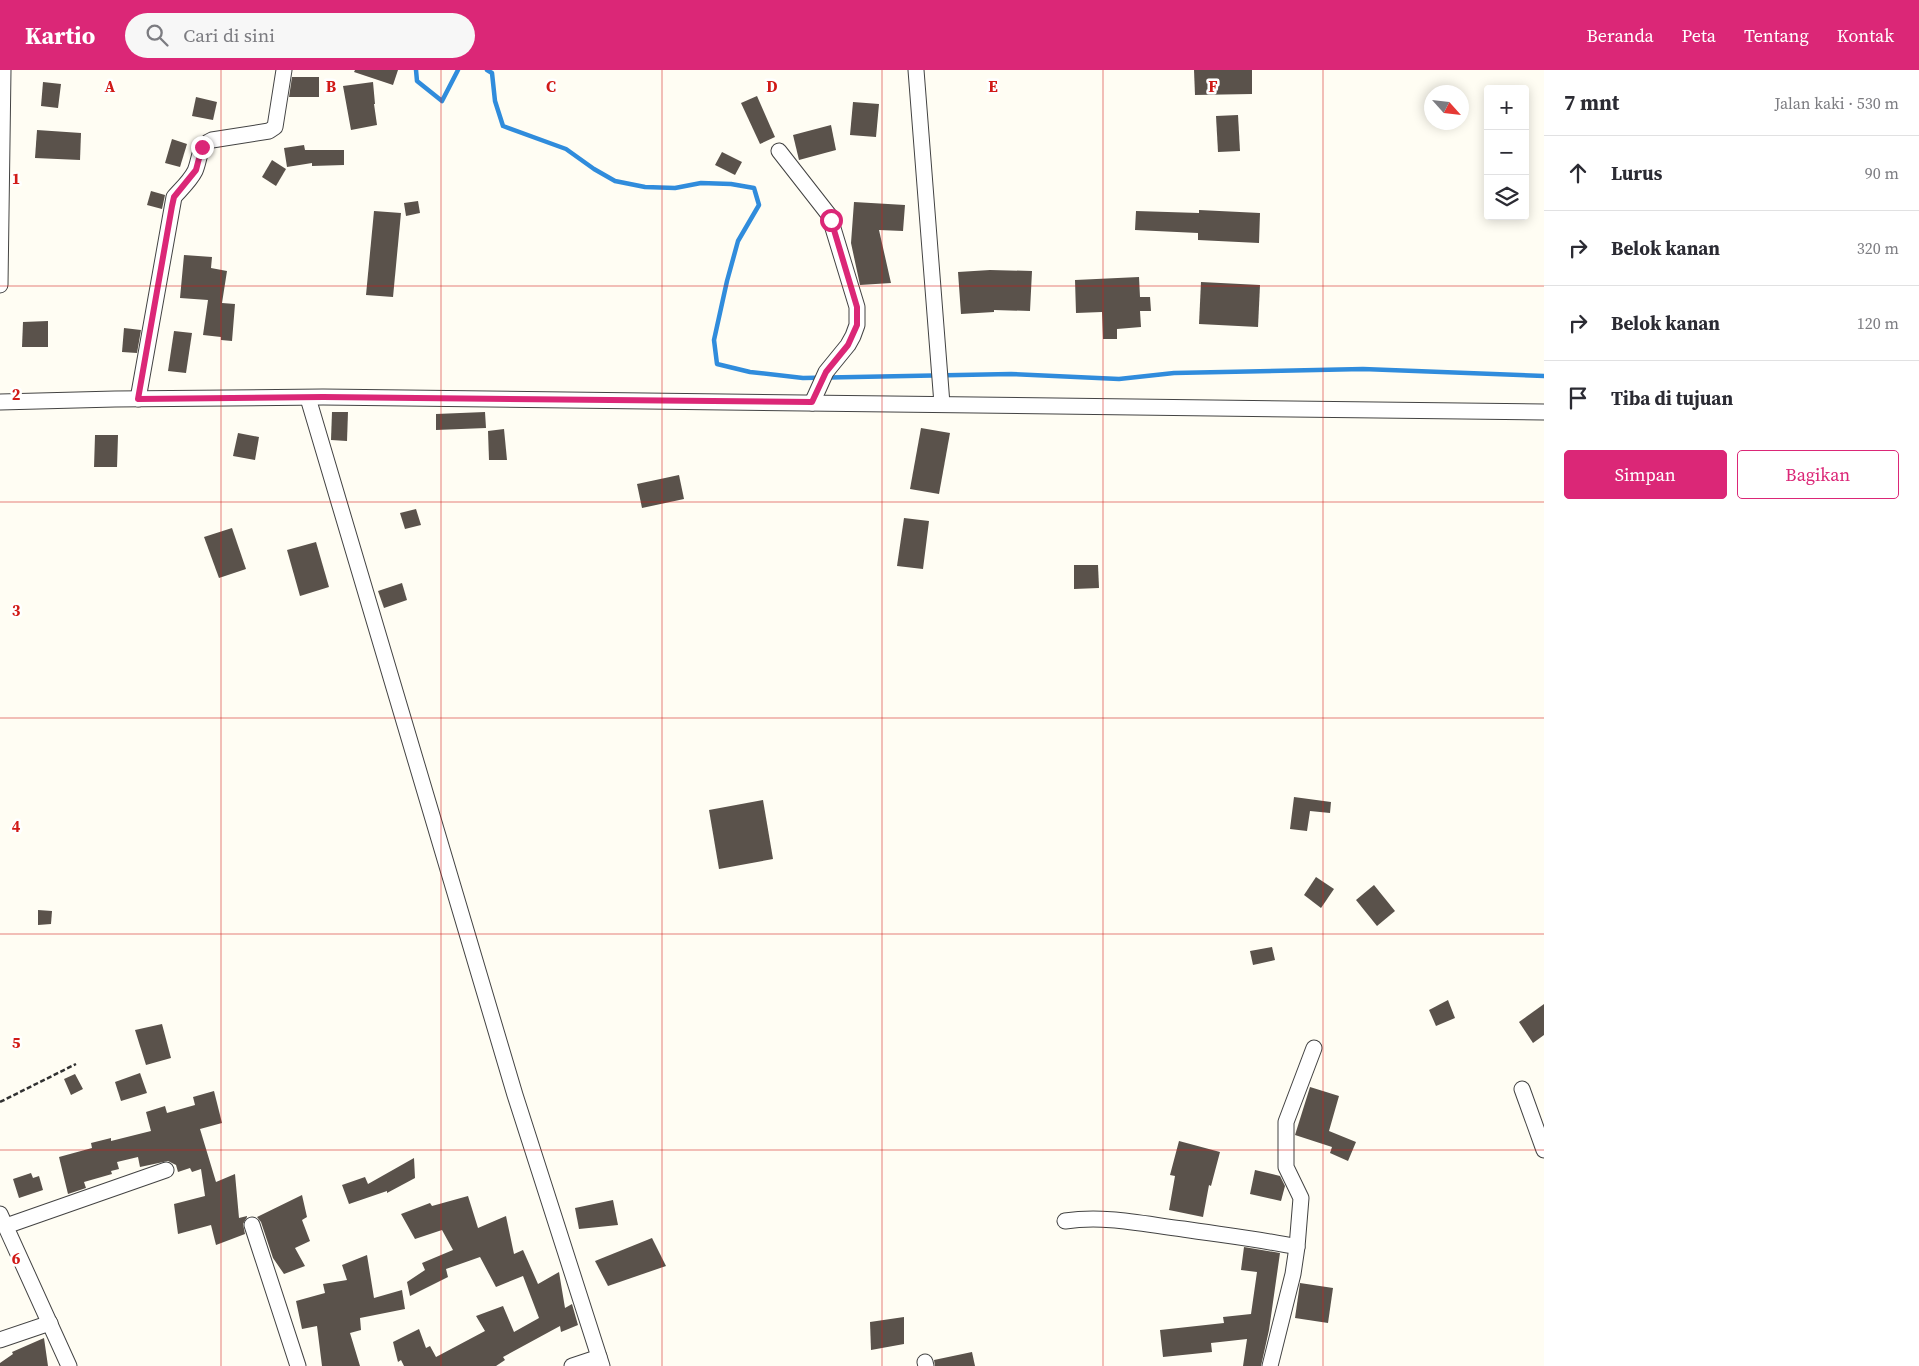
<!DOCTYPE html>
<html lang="id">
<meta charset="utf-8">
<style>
body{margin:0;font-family:"Source Serif 4",serif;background:#f7f7f7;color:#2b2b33}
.controls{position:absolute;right:15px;top:15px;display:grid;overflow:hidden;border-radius:5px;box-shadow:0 2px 12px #0003}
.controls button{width:45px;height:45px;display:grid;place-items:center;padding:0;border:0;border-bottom:1px solid #e1e1e2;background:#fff;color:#2b2b33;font:25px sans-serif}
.compass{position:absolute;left:1424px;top:15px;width:45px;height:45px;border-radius:50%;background:#fff;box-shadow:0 2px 12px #0003;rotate:117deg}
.stop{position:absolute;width:15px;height:15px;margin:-11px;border:4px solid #db2777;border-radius:50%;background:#fff}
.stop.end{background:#db2777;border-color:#fff;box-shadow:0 1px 5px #0008}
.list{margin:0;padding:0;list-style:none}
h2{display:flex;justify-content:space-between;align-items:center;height:65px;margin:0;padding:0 20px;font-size:21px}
h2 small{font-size:16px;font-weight:400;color:#7c7c81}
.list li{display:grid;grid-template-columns:32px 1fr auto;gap:15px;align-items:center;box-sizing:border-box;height:75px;padding:0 20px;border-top:1px solid #e1e1e2}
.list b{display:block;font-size:19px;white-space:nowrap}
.list em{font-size:16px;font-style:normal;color:#7c7c81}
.actions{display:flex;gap:10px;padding:15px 20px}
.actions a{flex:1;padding:11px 0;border:1px solid #db2777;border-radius:5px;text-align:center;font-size:18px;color:#db2777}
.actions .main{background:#db2777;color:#fff}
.icon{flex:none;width:28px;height:28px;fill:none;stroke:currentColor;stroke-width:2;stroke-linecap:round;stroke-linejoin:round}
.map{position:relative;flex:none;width:1544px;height:1296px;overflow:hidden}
header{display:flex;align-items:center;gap:30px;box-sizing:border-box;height:70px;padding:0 25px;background:#db2777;color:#fff}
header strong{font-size:24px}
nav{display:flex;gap:28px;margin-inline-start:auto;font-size:18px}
.search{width:350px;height:45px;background:#f7f7f7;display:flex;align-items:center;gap:12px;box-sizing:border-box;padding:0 18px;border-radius:28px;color:#7c7c81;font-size:19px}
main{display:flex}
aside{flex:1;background:#fff}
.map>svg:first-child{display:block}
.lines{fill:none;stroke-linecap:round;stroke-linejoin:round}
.stream{stroke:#308cdc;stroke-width:4.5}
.building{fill:#5a524b}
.minor-casing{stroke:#434343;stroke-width:17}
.path{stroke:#323232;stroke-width:2.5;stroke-dasharray:5 2.5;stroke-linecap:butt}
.minor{stroke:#fff;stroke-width:15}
.route{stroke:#db2777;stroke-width:6}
.grid{fill:none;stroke:#d11a17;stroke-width:1;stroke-opacity:0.55}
.grid-label{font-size:16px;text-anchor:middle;font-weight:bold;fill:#d11a17;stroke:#fff;stroke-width:5;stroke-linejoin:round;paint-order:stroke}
</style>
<header>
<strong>Kartio</strong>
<div class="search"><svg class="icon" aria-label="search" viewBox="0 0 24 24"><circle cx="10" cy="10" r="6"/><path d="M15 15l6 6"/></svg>Cari di sini</div>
<nav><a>Beranda</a><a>Peta</a><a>Tentang</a><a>Kontak</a></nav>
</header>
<main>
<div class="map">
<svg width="1544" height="1296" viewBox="0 0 1544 1296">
<rect width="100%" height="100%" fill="#fffdf3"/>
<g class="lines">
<g class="stream">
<polyline points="416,0 417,11 442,31 458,0"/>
<polyline points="487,0 492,3 495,31 503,56 566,79 594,99 615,111 645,117 675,118 701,113 731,114 754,118 759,135 738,171 727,211 714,270 717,294 750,302 803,308 1011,304 1119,309 1174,303 1363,299 1544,306"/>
</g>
</g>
<g class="building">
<polygon points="355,0 398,0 393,15 354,2"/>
<polygon points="1194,0 1252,0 1252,24 1195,25"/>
<polygon points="292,7 319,7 319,27 289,27"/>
<polygon points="43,12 61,14 58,38 41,36"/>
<polygon points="373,12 375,34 374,34 377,55 351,60 343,16"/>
<polygon points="757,26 775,67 760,74 741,33"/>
<polygon points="196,27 217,32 213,50 192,46"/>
<polygon points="853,32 879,34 876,67 850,65"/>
<polygon points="1238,45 1240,81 1218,82 1216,46"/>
<polygon points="831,55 836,80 799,90 793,65"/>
<polygon points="37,60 81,63 80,90 35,88"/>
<polygon points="172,69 187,74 180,97 165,93"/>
<polygon points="304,75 305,80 344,80 344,95 312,96 312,93 287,97 284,78"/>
<polygon points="722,82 742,92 735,105 715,95"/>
<polygon points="272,90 286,99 276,116 262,107"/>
<polygon points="151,121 165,125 162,139 147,135"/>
<polygon points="418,131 420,143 406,146 404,133"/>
<polygon points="854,132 905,135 903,161 879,160 891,213 860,215 851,173"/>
<polygon points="1199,140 1260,143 1259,173 1198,170 1198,163 1135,160 1136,141 1199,143"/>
<polygon points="374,141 401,143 393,227 366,225"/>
<polygon points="184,185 212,187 211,198 227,201 222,233 235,234 232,271 221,270 221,267 203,265 208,230 180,228"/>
<polygon points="990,200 1032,201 1030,241 994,240 994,242 961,244 958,202"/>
<polygon points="1139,207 1140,227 1150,227 1151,241 1140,241 1141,257 1117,259 1117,269 1103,269 1102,242 1076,243 1075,210"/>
<polygon points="1201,212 1260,215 1258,257 1199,254"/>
<polygon points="48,251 48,277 22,277 23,252"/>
<polygon points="124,258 141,260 137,283 122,282"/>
<polygon points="174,261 192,263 186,303 168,301"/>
<polygon points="332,342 348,342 347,371 331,370"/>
<polygon points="485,342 486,358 436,360 436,344"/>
<polygon points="921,358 950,363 939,424 910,419"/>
<polygon points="504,359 507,390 489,390 488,361"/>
<polygon points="238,363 259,367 255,390 233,386"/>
<polygon points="95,365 118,365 117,397 94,397"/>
<polygon points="679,405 684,429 642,438 637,414"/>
<polygon points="416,439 421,455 405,459 400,443"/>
<polygon points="904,448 929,451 923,499 897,496"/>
<polygon points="232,458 246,499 219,508 204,467"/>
<polygon points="316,472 329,517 300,526 287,480"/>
<polygon points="1074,495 1098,495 1099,518 1074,519"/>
<polygon points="402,513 407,530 384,538 378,521"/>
<polygon points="1294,727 1331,732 1330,743 1310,741 1307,761 1290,759"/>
<polygon points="763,730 773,789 719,799 709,740"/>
<polygon points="1316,807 1334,819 1321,838 1304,825"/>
<polygon points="1374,815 1395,841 1377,856 1356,830"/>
<polygon points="38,840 52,841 51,854 38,855"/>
<polygon points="1272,877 1275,890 1253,895 1250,881"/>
<polygon points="1448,930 1455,948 1436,956 1429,940"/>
<polygon points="1544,934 1544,965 1533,973 1519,952"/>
<polygon points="162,954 171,988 146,995 135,960"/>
<polygon points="140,1003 147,1023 121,1031 115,1012"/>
<polygon points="75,1004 83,1019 71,1025 64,1009"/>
<polygon points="1310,1017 1339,1026 1329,1061 1356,1072 1348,1091 1330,1083 1332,1077 1295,1065"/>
<polygon points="214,1021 222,1053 200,1059 216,1112 235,1104 239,1148 247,1146 247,1147 243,1154 245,1164 216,1175 211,1155 178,1164 174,1134 205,1126 201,1099 192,1102 190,1098 178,1102 176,1095 168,1091 140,1097 138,1087 117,1092 119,1099 111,1101 112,1104 84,1112 86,1118 68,1124 59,1087 92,1078 91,1073 111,1068 111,1071 151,1061 146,1042 165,1036 167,1043 195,1035 193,1027"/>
<polygon points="1179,1071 1220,1082 1211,1116 1209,1115 1203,1147 1169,1140 1175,1106 1170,1105"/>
<polygon points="414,1088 415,1108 387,1123 387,1121 349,1134 342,1115 365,1107 368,1114"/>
<polygon points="1255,1100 1280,1106 1285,1116 1281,1131 1250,1124"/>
<polygon points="31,1103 33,1108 39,1106 43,1120 19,1128 13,1109"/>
<polygon points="302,1125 307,1147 302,1150 310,1171 295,1178 305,1196 284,1204 273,1188 261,1152 257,1147"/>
<polygon points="468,1126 478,1158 506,1146 514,1184 523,1180 538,1214 559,1202 565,1238 572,1234 578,1255 561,1262 560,1256 503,1287 505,1290 496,1296 404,1296 401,1290 398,1292 393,1272 419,1259 426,1278 430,1276 436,1287 485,1261 476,1246 503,1236 514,1262 539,1248 523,1206 496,1217 480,1187 446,1199 448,1207 410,1226 407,1212 425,1200 422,1193 453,1180 442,1160 415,1169 401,1144 430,1133 432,1136"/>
<polygon points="613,1130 618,1155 579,1159 575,1138"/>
<polygon points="652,1168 666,1196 608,1216 595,1191"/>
<polygon points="1244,1177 1280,1183 1269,1260 1261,1296 1243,1296 1247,1269 1211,1273 1212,1282 1163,1287 1160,1260 1224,1253 1223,1247 1251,1244 1257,1202 1241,1200"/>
<polygon points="367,1185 374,1228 402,1220 405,1239 360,1248 361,1260 350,1263 360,1296 322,1296 317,1256 302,1259 296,1231 325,1223 323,1214 347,1210 342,1195"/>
<polygon points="1300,1213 1333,1218 1328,1253 1295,1248"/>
<polygon points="904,1247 904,1274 871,1280 870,1252"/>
<polygon points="44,1268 48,1296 0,1296 0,1293 13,1284 12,1282"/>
<polygon points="972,1282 975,1296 935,1296 934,1290"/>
</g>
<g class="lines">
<defs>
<g id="minor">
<polyline points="916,0 942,334"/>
<polyline points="779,81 829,145 857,237 857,255 853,266 848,275 826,302 812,333"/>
<polyline points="0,215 3,0"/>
<polyline points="308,328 515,1025 602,1296"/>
<path d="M138,329L174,127C181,119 190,111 195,101C200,90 198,76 212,70L269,61L275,57L284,0"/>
<polyline points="0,332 115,329 323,327 1544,342"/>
<polyline points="1522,1019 1544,1080"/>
<polyline points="0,1144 69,1296"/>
<path d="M1065,1151C1105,1145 1143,1154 1183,1159C1222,1165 1259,1169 1297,1177"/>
<polyline points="252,1155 298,1296"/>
<polyline points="6,1156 166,1100"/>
<polyline points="0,1270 50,1253"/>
<polyline points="925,1292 926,1296"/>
<polyline points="572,1296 599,1287"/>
<polyline points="1270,1296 1293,1204 1297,1177 1301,1128 1286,1097 1286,1052 1314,978"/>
</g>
</defs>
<use href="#minor" class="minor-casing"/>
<polyline class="path" points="0,1032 76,994"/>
<use href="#minor" class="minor"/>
</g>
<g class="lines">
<polyline class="route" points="202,77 196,100 174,127 172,136 138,329 323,327 812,332 826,302 848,275 857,255 857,237 831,150"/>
</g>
<path class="grid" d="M221,0V1296M441,0V1296M662,0V1296M882,0V1296M1103,0V1296M1323,0V1296M0,216H1544M0,432H1544M0,648H1544M0,864H1544M0,1080H1544"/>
<g class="grid-label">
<text x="110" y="22">A</text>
<text x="331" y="22">B</text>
<text x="551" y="22">C</text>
<text x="772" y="22">D</text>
<text x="993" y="22">E</text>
<text x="1213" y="22">F</text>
<text x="16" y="114">1</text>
<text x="16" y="330">2</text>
<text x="16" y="546">3</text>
<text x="16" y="762">4</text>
<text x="16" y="978">5</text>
<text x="16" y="1194">6</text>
</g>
</svg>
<div class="controls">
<button>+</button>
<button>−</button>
<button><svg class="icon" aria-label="layers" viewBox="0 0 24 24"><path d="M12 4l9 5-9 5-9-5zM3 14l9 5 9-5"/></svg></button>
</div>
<svg class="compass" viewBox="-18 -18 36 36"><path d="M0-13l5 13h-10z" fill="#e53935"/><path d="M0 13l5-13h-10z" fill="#7c7c81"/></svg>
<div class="stop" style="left:831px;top:150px"></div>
<div class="stop end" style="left:202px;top:77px"></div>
</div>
<aside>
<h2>7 mnt<small>Jalan kaki · 530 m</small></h2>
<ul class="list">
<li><svg class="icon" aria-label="ahead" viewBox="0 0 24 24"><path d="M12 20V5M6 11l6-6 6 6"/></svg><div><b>Lurus</b></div><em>90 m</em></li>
<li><svg class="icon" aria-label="right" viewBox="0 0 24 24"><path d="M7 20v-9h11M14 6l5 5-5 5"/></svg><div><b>Belok kanan</b></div><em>320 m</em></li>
<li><svg class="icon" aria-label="right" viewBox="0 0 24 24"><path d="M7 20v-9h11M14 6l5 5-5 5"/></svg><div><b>Belok kanan</b></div><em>120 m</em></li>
<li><svg class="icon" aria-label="arrive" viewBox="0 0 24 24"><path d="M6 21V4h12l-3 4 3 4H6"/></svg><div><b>Tiba di tujuan</b></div></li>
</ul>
<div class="actions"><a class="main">Simpan</a><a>Bagikan</a></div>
</aside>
</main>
